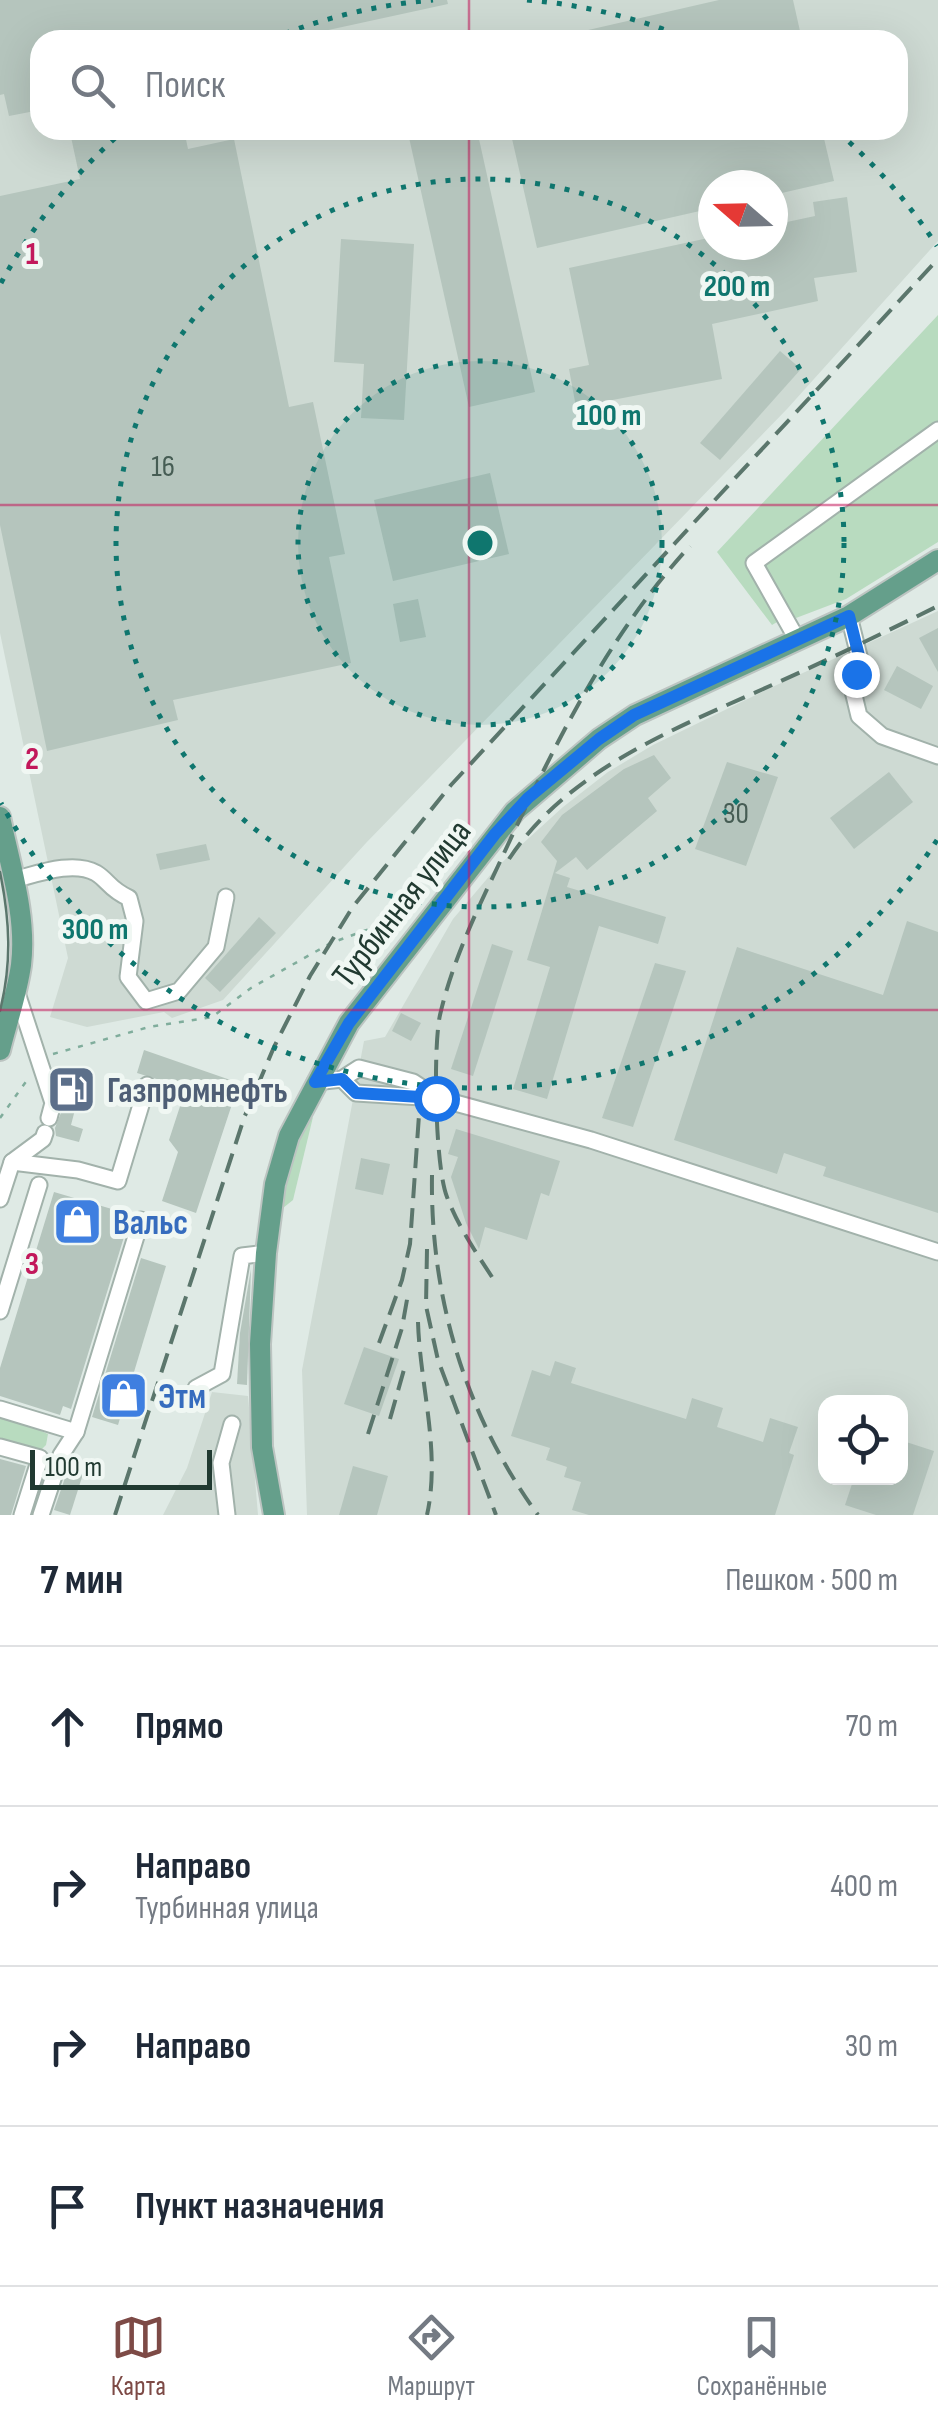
<!DOCTYPE html>
<html lang="ru">
<meta charset="utf-8">
<style>
body{margin:0;font-family:"Sofia Sans Condensed",sans-serif;background:#f6f6f7;color:#1f2937}
.controls{position:absolute;right:30px;bottom:30px;display:grid;overflow:hidden;border-radius:20px;box-shadow:0 10px 40px #0002}
.controls button{width:90px;height:90px;display:grid;place-items:center;padding:0;border:0;border-bottom:2px solid #e0e1e3;background:#fff;color:#1f2937;font:50px sans-serif}
.compass{position:absolute;left:698px;top:170px;width:90px;height:90px;border-radius:50%;background:#fff;box-shadow:0 10px 40px #0002;rotate:290deg}
.scale{position:absolute;left:30px;bottom:25px;width:182px;box-sizing:border-box;padding-left:10px;border:5px solid #213a31;border-top:0;font-size:28px;line-height:35px;white-space:nowrap;color:#213a31;-webkit-text-stroke:8px #f0f7f3;paint-order:stroke}
.stop{position:absolute;width:30px;height:30px;margin:-22px;border:8px solid #1a73e8;border-radius:50%;background:#fff}
.stop.end{background:#1a73e8;border-color:#fff;box-shadow:0 2px 10px #0008}
.list{margin:0;padding:0;list-style:none}
h2{display:flex;justify-content:space-between;align-items:center;height:130px;margin:0;padding:0 40px;font-size:42px}
h2 small{font-size:32px;font-weight:400;color:#747a83}
.list li{display:grid;grid-template-columns:65px 1fr auto;gap:30px;align-items:center;box-sizing:border-box;height:160px;padding:0 40px;border-top:2px solid #e0e1e3}
.list b{display:block;font-size:38px;white-space:nowrap}
.list p{margin:0;font-size:32px;white-space:nowrap;color:#747a83}
.list em{font-size:32px;font-style:normal;color:#747a83}
.icon{flex:none;width:55px;height:55px;fill:none;stroke:currentColor;stroke-width:2;stroke-linecap:round;stroke-linejoin:round}
.map{position:relative;flex:none;width:938px;height:1515px;overflow:hidden}
.search{position:absolute;background:#fff;box-shadow:0 10px 40px #0002;left:30px;right:30px;top:30px;height:110px;display:flex;align-items:center;gap:25px;box-sizing:border-box;padding:0 35px;border-radius:30px;color:#747a83;font-size:38px}
.sheet{height:770px;background:#fff}
nav{display:flex;justify-content:space-around;align-items:center;box-sizing:border-box;height:140px;border-top:2px solid #e0e1e3;background:#fff;font-size:28px;color:#747a83}
nav a{display:grid;justify-items:center;gap:5px}
nav .on{color:#7d4a46}
.map>svg:first-child{display:block}
.built{fill:#cedad3;fill-rule:evenodd}
.green{fill:#b8dbbf}
.building{fill:#b5c5bd}
.lines{fill:none;stroke-linecap:round;stroke-linejoin:round}
.minor-casing{stroke:#a2b2ab;stroke-width:19}
.major-casing{stroke:#bcc4c1;stroke-width:24}
.path{stroke:#80ad9c;stroke-width:2.5;stroke-dasharray:5 8;stroke-linecap:butt}
.minor{stroke:#fff;stroke-width:15}
.major{stroke:#659f8b;stroke-width:20}
.tram{stroke:#5b766c;stroke-width:2.5}
.rail{stroke:#5b766c;stroke-width:4;stroke-dasharray:20 10;stroke-linecap:butt}
.route{stroke:#1a73e8;stroke-width:12}
.grid{fill:none;stroke:#c2185b;stroke-width:2.5;stroke-opacity:0.55}
.ring{fill:none;stroke:#0f766e;stroke-width:5;stroke-dasharray:5 10}
.labels{text-anchor:middle;stroke-width:10;stroke-linejoin:round;paint-order:stroke}
.number-label{font-size:30px;fill:#465d54}
.street-label{font-size:35px;fill:#213a31;stroke:#f0f7f3}
.service-label{font-size:35px;font-weight:bold;fill:#4e5e75;stroke:#f0f7f3;text-anchor:start}
.shop-label{font-size:35px;font-weight:bold;fill:#366cbe;stroke:#f0f7f3;text-anchor:start}
.grid-label{font-size:32px;text-anchor:middle;font-weight:bold;fill:#c2185b;stroke:#f0f7f3;stroke-width:10;stroke-linejoin:round;paint-order:stroke}
.centre{fill:#0f766e;stroke:#f0f7f3;stroke-width:5}
.ring-label{font-size:30px;text-anchor:middle;font-weight:bold;fill:#0f766e;stroke:#f0f7f3;stroke-width:10;stroke-linejoin:round;paint-order:stroke}
</style>
<div class="map">
<svg width="938" height="1515" viewBox="0 0 938 1515">
<rect width="100%" height="100%" fill="#dfeae5"/>
<g class="built">
<path d="M0,0H938V241L787,409L366,843L223,1000L172,1018L164,1012L87,1027L50,1017L68,958L0,633ZM40,40H898V130H40ZM713,185H773V245H713Z"/>
<path d="M938,611V1515H307L302,1370L364,1041L385,1037L453,919L497,867L563,807L608,772L653,745L768,689ZM826,1402H900V1478H826Z"/>
<polygon points="212,1392 248,1396 258,1515 163,1515 187,1468"/>
</g>
<g class="green">
<polygon points="938,315 938,542 846,599 796,618 792,613 772,625 717,552"/>
<path d="M313,1117L293,1200L283,1208C285,1184 294,1132 313,1117Z"/>
<polygon points="0,1413 48,1434 46,1445 38,1453 0,1441"/>
</g>
<g class="building">
<polygon points="0,0 447,0 448,4 310,34 311,40 40,40 40,110 9,116 4,94 0,95"/>
<polygon points="719,0 793,0 802,40 562,40 562,36"/>
<polygon points="107,130 184,130 188,149 234,139 289,407 313,402 345,554 329,557 351,663 173,700 178,720 47,751 0,525 0,196 80,179 71,137"/>
<polygon points="423,130 477,130 535,392 469,407 408,133"/>
<polygon points="510,130 822,130 834,181 773,195 773,185 713,185 713,208 537,248"/>
<polygon points="847,197 857,272 814,278 818,301 712,324 722,379 576,407 569,369 589,365 569,268 713,237 713,245 773,245 773,225 815,216 813,202"/>
<polygon points="341,239 414,244 404,420 361,418 364,364 334,362"/>
<polygon points="780,351 801,369 720,460 700,443"/>
<polygon points="490,473 509,554 393,581 374,500"/>
<polygon points="418,599 426,637 400,642 393,604"/>
<polygon points="938,628 938,672 919,638"/>
<polygon points="897,666 933,686 921,709 884,690"/>
<polygon points="654,755 671,778 648,798 657,811 587,870 576,857 555,873 570,878 567,887 666,917 658,944 599,926 547,1099 513,1089 550,967 527,960 557,861 541,842 562,815 624,769"/>
<polygon points="727,762 778,777 746,866 695,849"/>
<polygon points="889,772 913,802 854,849 830,818"/>
<polygon points="206,844 210,860 160,870 156,854"/>
<polygon points="259,917 276,933 220,992 205,978"/>
<polygon points="123,920 122,935 78,944 75,931"/>
<polygon points="907,921 938,932 938,1213 823,1176 826,1167 784,1153 777,1174 674,1140 737,947 883,995"/>
<polygon points="492,944 513,951 473,1076 451,1069"/>
<polygon points="655,963 686,971 633,1127 602,1118"/>
<polygon points="401,1013 421,1023 411,1041 392,1031"/>
<polygon points="144,1050 239,1083 196,1213 162,1201 178,1152 169,1140 186,1088 137,1073"/>
<polygon points="60,1075 91,1083 85,1104 77,1102 71,1125 83,1129 79,1142 56,1136 55,1128 64,1105 58,1082"/>
<polygon points="456,1129 560,1161 549,1196 541,1193 527,1240 485,1227 479,1249 466,1223 451,1177 458,1157 448,1154"/>
<polygon points="361,1158 390,1164 383,1195 355,1189"/>
<polygon points="54,1192 122,1212 120,1222 128,1224 71,1409 63,1406 60,1415 0,1396 0,1368"/>
<polygon points="141,1258 166,1266 118,1425 92,1417"/>
<polygon points="251,1269 247,1385 237,1384 240,1333"/>
<polygon points="364,1347 399,1359 379,1416 344,1404"/>
<polygon points="555,1361 576,1368 571,1383 686,1419 692,1398 723,1408 717,1427 763,1442 770,1418 798,1427 789,1453 794,1455 775,1515 589,1515 572,1510 581,1482 564,1477 567,1467 546,1460 550,1448 511,1436 532,1370 550,1376"/>
<polygon points="900,1440 934,1451 913,1515 876,1515 845,1505 854,1478 900,1478"/>
<polygon points="0,1459 26,1466 11,1515 0,1515"/>
<polygon points="353,1466 388,1476 377,1515 339,1515"/>
<polygon points="68,1469 83,1474 70,1515 54,1510"/>
</g>
<g class="lines">
<defs>
<g id="minor">
<polyline points="849,616 860,660 853,691 859,716 882,736 938,756"/>
<polyline points="798,641 754,563 938,430"/>
<path d="M13,880C37,874 73,860 96,873C109,881 109,889 129,898L135,921L128,977L146,1001L179,991L216,947L226,897"/>
<polyline points="16,990 53,1103 49,1118"/>
<polyline points="342,1079 356,1093 437,1098 591,1140 938,1252"/>
<polyline points="315,1082 342,1079 359,1068 413,1082 436,1097"/>
<polyline points="12,1162 78,1170 118,1181 147,1085"/>
<polyline points="0,1199 12,1162 43,1139 45,1133"/>
<polyline points="0,1311 39,1185"/>
<polyline points="196,1388 222,1374 242,1256 266,1253"/>
<polyline points="0,1409 76,1432"/>
<polyline points="0,1447 40,1458 22,1515"/>
<polyline points="41,1515 61,1455 76,1432 141,1220"/>
<polyline points="227,1515 221,1463 232,1424"/>
</g>
<g id="major">
<path d="M0,817C10,865 27,916 21,965C17,994 7,1022 0,1050"/>
<polyline points="274,1515 262,1447 260,1344 266,1253 275,1184 289,1136 349,1023 515,811 599,739 635,715 849,616 938,560"/>
</g>
</defs>
<use href="#minor" class="minor-casing"/>
<use href="#major" class="major-casing"/>
<g class="path">
<polyline points="53,1054 149,1027 212,1017 251,988 331,943 372,928 395,937"/>
<polyline points="0,1118 30,1076"/>
</g>
<use href="#minor" class="minor"/>
<use href="#major" class="major"/>
<path class="tram" d="M0,872C10,921 12,963 0,1011"/>
<g class="rail">
<path d="M509,859C568,769 679,727 772,685C828,660 883,633 938,606"/>
<path d="M432,1175C430,1298 466,1416 538,1515"/>
<polyline points="427,1249 426,1306 438,1360 496,1515"/>
<path d="M492,1277C475,1251 458,1226 447,1197C435,1167 433,1047 440,1015C452,963 475,914 498,866C550,754 605,638 690,546"/>
<path d="M418,1322C420,1386 441,1451 427,1515"/>
<polyline points="379,1343 402,1280 410,1244 419,1115"/>
<polyline points="390,1419 405,1366"/>
<polyline points="368,1434 402,1328 408,1294"/>
<polyline points="115,1515 244,1118 274,1047 310,976 352,908 451,785 938,259"/>
</g>
</g>
<g class="lines">
<polyline class="route" points="436,1098 356,1093 342,1079 315,1082 349,1023 495,834 528,798 599,739 634,715 849,616 860,660 856,674"/>
</g>
<path class="grid" d="M469,0V40M469,130V1515M0,505H938M0,1010H938"/>
<circle cx="480" cy="543" r="182" fill="#0f766e" fill-opacity=".12"/>
<g class="ring">
<circle cx="480" cy="543" r="182"/>
<circle cx="480" cy="543" r="364"/>
<path d="M937 840A545 545 0 0 1 1 803M1 283A545 545 0 0 1 122 132M271 39A545 545 0 0 1 433 0M527 0A545 545 0 0 1 689 39M838 132A545 545 0 0 1 937 246"/>
</g>
<defs>
<symbol id="fuel-square" viewBox="-11 -11 22 22"><rect x="-9" y="-9" width="18" height="18" rx="4" fill="#5c6f8a" stroke="#f0f7f3"/><path d="M-5.5-6h7V0h2V4h1.3V-2.5L3-4.5l.8-.8L6-3V5H2.5V1h-1V6h-7ZM-4.2-4.7v3.2H.2V-4.7Z" fill="#fff"/></symbol>
<symbol id="shop-square" viewBox="-11 -11 22 22"><rect x="-9" y="-9" width="18" height="18" rx="4" fill="#3f7fe0" stroke="#f0f7f3"/><path d="M-5-2.5h2.3a2.7 3.5 0 0 1 5.4 0H5L5.5 6h-11ZM-1.5-2.5h3a1.5 2.3 0 0 0-3 0Z" fill="#fff"/></symbol>
</defs>
<g fill-rule="evenodd">
<use href="#fuel-square" x="44" y="1062" width="55" height="55"/>
<use href="#shop-square" x="50" y="1194" width="55" height="55"/>
<use href="#shop-square" x="96" y="1368" width="55" height="55"/>
</g>
<g class="labels">
<g class="number-label">
<text x="163" y="476">16</text>
<text x="736" y="823">30</text>
</g>
<g class="street-label">
<text transform="translate(401 903) rotate(-52)" y="12">Турбинная улица</text>
</g>
<g class="service-label">
<text x="107" y="1102">Газпромнефть</text>
</g>
<g class="shop-label">
<text x="113" y="1234">Вальс</text>
<text x="158" y="1408">Этм</text>
</g>
</g>
<g class="grid-label">
<text x="32" y="264">1</text>
<text x="32" y="769">2</text>
<text x="32" y="1274">3</text>
</g>
<circle cx="480" cy="543" r="15" class="centre"/>
<g class="ring-label">
<text x="737" y="296">200 m</text>
<text x="609" y="425">100 m</text>
<text x="95" y="939">300 m</text>
</g>
</svg>
<div class="controls">
<button><svg class="icon" aria-label="locate" viewBox="0 0 24 24"><circle cx="12" cy="12" r="6"/><path d="M12 2v4M12 18v4M2 12h4M18 12h4"/></svg></button>
</div>
<svg class="compass" viewBox="-18 -18 36 36"><path d="M0-13l5 13h-10z" fill="#e53935"/><path d="M0 13l5-13h-10z" fill="#747a83"/></svg>
<div class="scale">100 m</div>
<div class="stop" style="left:436px;top:1098px"></div>
<div class="stop end" style="left:856px;top:674px"></div>
<div class="search"><svg class="icon" aria-label="search" viewBox="0 0 24 24"><circle cx="10" cy="10" r="6"/><path d="M15 15l6 6"/></svg>Поиск</div>
</div>
<section class="sheet">
<h2>7 мин<small>Пешком · 500 m</small></h2>
<ul class="list">
<li><svg class="icon" aria-label="ahead" viewBox="0 0 24 24"><path d="M12 20V5M6 11l6-6 6 6"/></svg><div><b>Прямо</b></div><em>70 m</em></li>
<li><svg class="icon" aria-label="right" viewBox="0 0 24 24"><path d="M7 20v-9h11M14 6l5 5-5 5"/></svg><div><b>Направо</b><p>Турбинная улица</p></div><em>400 m</em></li>
<li><svg class="icon" aria-label="right" viewBox="0 0 24 24"><path d="M7 20v-9h11M14 6l5 5-5 5"/></svg><div><b>Направо</b></div><em>30 m</em></li>
<li><svg class="icon" aria-label="arrive" viewBox="0 0 24 24"><path d="M6 21V4h12l-3 4 3 4H6"/></svg><div><b>Пункт назначения</b></div></li>
</ul>
</section>
<nav>
<a class="on"><svg class="icon" aria-label="map" viewBox="0 0 24 24"><path d="M3 6l6-2 6 2 6-2v14l-6 2-6-2-6 2zM9 4v14M15 6v14"/></svg>Карта</a>
<a><svg class="icon" aria-label="directions" viewBox="0 0 24 24"><path d="M12 3l9 9-9 9-9-9zM9 14v-3h6M13 9l2 2-2 2"/></svg>Маршрут</a>
<a><svg class="icon" aria-label="saved" viewBox="0 0 24 24"><path d="M7 4h10v16l-5-4-5 4z"/></svg>Сохранённые</a>
</nav>
